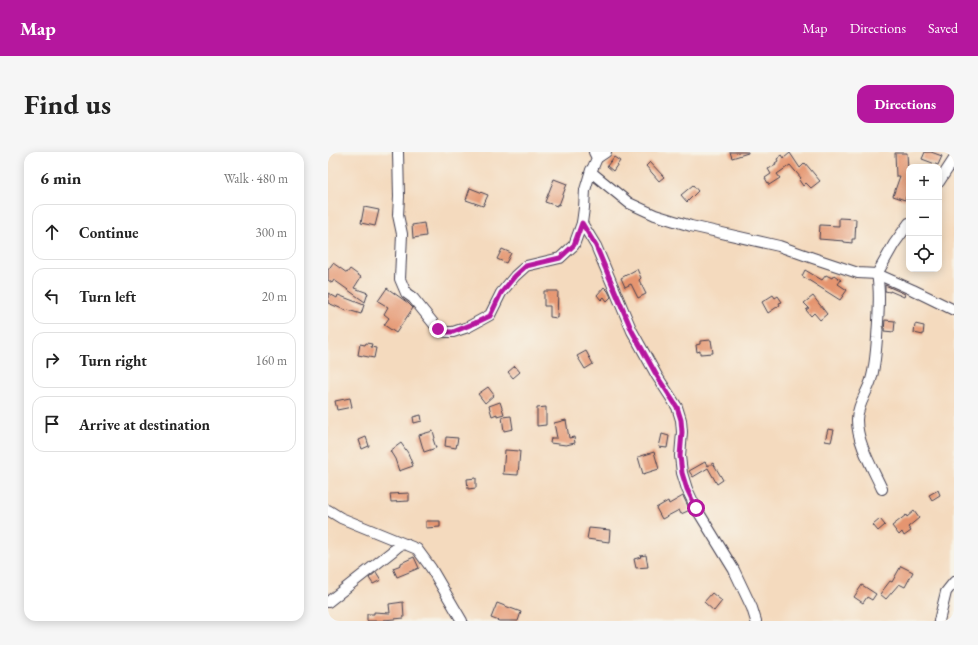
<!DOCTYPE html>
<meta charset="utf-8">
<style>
body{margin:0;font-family:"EB Garamond",serif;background:#f6f6f6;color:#222}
.controls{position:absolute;right:12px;top:12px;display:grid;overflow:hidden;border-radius:8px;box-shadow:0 2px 10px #0003}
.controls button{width:36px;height:36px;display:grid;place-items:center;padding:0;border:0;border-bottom:1px solid #e0e0e0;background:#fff;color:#222;font:20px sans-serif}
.stop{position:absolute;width:12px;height:12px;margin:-9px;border:3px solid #b5179e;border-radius:50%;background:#fff}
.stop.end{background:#b5179e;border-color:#fff;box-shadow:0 1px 4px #0008}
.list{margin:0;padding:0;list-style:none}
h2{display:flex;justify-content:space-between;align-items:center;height:52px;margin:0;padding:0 16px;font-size:17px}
h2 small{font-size:13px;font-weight:400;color:#767676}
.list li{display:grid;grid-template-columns:26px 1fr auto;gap:12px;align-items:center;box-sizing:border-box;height:56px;margin:0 8px 8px;padding:0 8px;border:1px solid #e0e0e0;border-radius:12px}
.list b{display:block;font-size:15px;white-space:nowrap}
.list em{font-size:13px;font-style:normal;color:#767676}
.icon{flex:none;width:22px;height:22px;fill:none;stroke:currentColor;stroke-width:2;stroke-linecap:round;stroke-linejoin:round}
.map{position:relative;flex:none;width:626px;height:469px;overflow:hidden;border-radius:12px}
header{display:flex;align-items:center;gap:24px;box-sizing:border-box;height:56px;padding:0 20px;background:#b5179e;color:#fff}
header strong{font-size:19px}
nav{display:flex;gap:22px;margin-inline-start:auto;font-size:14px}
.intro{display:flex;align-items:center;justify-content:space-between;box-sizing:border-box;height:96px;padding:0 24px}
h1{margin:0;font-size:28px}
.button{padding:10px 18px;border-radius:12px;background:#b5179e;color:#fff;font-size:14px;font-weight:700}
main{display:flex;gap:24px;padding:0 24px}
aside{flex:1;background:#fff;border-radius:12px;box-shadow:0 2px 10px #0003}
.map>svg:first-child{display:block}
.building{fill:#e5956f}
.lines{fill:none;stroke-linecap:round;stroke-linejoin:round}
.minor-casing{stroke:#423e4f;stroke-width:12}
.minor{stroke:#fff;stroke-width:10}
.route{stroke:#b5179e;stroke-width:5}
</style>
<header>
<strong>Map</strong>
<nav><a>Map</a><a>Directions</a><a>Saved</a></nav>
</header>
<div class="intro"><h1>Find us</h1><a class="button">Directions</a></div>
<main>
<aside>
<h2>6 min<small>Walk · 480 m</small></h2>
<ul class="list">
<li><svg class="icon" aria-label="ahead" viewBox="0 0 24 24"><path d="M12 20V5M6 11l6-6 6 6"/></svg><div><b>Continue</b></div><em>300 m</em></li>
<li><svg class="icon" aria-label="left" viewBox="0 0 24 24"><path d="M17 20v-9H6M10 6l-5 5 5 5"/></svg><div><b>Turn left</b></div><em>20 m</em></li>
<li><svg class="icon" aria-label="right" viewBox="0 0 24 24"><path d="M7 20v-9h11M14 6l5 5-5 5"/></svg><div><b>Turn right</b></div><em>160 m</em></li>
<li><svg class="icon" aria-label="arrive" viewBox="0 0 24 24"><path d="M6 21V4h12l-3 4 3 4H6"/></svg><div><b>Arrive at destination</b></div></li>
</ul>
</aside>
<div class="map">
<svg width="626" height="469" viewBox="0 0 626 469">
<rect width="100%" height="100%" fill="#f7f3e8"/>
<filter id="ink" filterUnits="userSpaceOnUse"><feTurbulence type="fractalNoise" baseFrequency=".025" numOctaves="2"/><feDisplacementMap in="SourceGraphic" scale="8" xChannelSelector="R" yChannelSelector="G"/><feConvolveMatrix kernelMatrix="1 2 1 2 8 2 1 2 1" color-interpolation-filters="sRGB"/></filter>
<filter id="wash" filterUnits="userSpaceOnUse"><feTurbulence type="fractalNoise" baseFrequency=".012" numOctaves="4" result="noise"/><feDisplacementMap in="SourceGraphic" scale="16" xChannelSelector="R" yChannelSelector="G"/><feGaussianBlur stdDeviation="0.9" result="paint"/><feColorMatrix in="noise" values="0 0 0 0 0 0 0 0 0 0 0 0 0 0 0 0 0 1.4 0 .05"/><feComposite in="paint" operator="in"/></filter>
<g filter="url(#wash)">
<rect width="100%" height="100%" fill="#f4dabe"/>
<g id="blocks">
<g class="building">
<polygon points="402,0 420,0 420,1 404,6"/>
<polygon points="597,0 603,0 614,4 610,13 594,7"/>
<polygon points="462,1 472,16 477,11 492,29 483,36 478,31 475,34 471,28 473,26 462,13 449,22 452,26 441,33 437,26 443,22 440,17 448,13 447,11 450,9 449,7 454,3 456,6"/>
<polygon points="567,1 579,1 581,36 577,48 565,44 572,24 568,24"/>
<polygon points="286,5 292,9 285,19 279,14"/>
<polygon points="322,10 336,25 331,29 318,14"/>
<polygon points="226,27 239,32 231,53 229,52 229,54 217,50"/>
<polygon points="365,33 370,39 359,50 353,43"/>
<polygon points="142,36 160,43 155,54 138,48"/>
<polygon points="36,55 51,58 47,74 33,71"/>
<polygon points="511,66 528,67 527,87 524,87 524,91 516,90 516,89 491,87 492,73 511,74"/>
<polygon points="96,71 98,84 85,86 84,73"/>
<polygon points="174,97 183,101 178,111 169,107"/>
<polygon points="5,111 19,121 22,117 33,125 26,136 40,141 37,150 6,128 4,131 0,128 0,118"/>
<polygon points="309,117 313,126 311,128 318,142 310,146 303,132 297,135 293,126"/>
<polygon points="477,118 494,128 498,123 504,126 506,123 513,128 510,132 519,138 512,148 474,124"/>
<polygon points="557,133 577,142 576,145 562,139 562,140 557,139"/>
<polygon points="276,135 280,139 283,145 279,149 276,145 273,148 269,143"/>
<polygon points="59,136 80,151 85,156 68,181 56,173 61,166 56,162 60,155 50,149"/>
<polygon points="216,139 230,139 229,166 222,165 222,154 216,154"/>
<polygon points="0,141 9,146 10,143 36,153 33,162 20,158 19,159 0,151"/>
<polygon points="445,143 447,146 450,144 454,150 451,151 452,153 440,161 434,150"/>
<polygon points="485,144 499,162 492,168 486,161 483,164 478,158 481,156 476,151"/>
<polygon points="557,168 567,169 566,180 556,179"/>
<polygon points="587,172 596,174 595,183 586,181"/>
<polygon points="383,188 385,201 372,202 372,199 369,200 368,193 372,192 372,189"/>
<polygon points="38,191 44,192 43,195 48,196 46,206 30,203 32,192 37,193"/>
<polygon points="258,199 265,212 257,217 249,204"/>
<polygon points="187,214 192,220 185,226 180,220"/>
<polygon points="160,235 166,243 157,251 150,242"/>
<polygon points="22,246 24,255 9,258 7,249"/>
<polygon points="172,250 176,262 169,264 169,262 164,264 161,254"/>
<polygon points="218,255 218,273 209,274 209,256"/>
<polygon points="93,263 94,269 86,271 85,265"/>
<polygon points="183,264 185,277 176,279 174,265"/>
<polygon points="238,268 241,286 246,285 247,291 238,293 222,291 223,286 229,286 226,271"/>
<polygon points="500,277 506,278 503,290 497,289"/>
<polygon points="105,279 107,286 105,287 108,296 96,300 91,283"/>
<polygon points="334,282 341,284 339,296 331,295"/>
<polygon points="38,285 41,294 34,297 31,288"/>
<polygon points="118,285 130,286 128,296 117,294"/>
<polygon points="73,291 80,301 85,314 71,319 67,307 62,299"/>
<polygon points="177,298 192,299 190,323 175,322"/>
<polygon points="326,300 331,317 315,322 310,305"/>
<polygon points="377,310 380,314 385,311 395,328 389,332 380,316 365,325 361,319"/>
<polygon points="148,326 148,336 140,337 139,327"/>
<polygon points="610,338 612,343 604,348 601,343"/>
<polygon points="81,341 81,349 63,350 62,342"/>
<polygon points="355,344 362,358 353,362 351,358 334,367 328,356 340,349 341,352"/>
<polygon points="586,359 591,366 580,375 583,379 576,384 574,380 571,383 564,374 578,363 579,365"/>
<polygon points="552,367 557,373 550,379 545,373"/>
<polygon points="98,369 112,369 112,375 98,376"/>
<polygon points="261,376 282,378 281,390 259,387"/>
<polygon points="318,403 320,415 308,416 306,407 313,405 312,404"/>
<polygon points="86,405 91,416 69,425 65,416 73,413 73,411"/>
<polygon points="573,414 585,420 577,435 571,432 558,447 552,442 562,429 564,430"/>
<polygon points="48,420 53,428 45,432 41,426"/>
<polygon points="534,433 548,442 544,448 539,445 535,451 526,445"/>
<polygon points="384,441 394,449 386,459 376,450"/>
<polygon points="75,450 76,466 56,468 56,469 39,469 39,462 46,462 46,460 62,461 61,452"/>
<polygon points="169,451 193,460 190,469 171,469 163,466"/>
</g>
</g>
</g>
<g filter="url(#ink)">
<use href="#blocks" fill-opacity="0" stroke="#423e4f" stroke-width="1"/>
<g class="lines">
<defs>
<g id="minor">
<polyline points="70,0 71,45 70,63 74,82 72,127 78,141 85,146 110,177 118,180 125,180 140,175 162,163 173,141 187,124 198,114 232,106 246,93 254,71"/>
<polyline points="266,0 269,6 263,20 301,51 327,63 363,74 451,94 485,106 530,121 549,122 585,138 626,158"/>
<polyline points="269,6 278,0"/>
<polyline points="263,20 263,18 257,38 256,56 254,71 268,94 304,179 329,224 349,255 353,268 354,280 352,304 354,321 359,337 368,356 406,418 424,456 428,469"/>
<polyline points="611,30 626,7"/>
<path d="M554,337C545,317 529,291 529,268C529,254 539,241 543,228C547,215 548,200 549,186C550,165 553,143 549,122L566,92L581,71"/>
<polyline points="0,358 13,366 89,397 103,416 134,469"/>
<polyline points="0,450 66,398 72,393 78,392"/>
<polyline points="611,469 618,440 626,430"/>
</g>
</defs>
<use href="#minor" class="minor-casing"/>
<use href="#minor" class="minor"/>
</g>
</g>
<g class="lines" filter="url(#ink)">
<polyline class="route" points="110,177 118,180 125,180 147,171 162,164 173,141 187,124 198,114 232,106 246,93 254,71 268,94 304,179 329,224 349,255 353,268 354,280 352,304 354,321 359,337 368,356"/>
</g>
</svg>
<div class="controls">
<button>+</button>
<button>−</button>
<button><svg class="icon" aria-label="locate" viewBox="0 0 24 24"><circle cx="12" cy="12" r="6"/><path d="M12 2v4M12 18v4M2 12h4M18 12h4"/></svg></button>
</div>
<div class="stop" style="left:368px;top:356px"></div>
<div class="stop end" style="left:110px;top:177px"></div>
</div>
</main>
